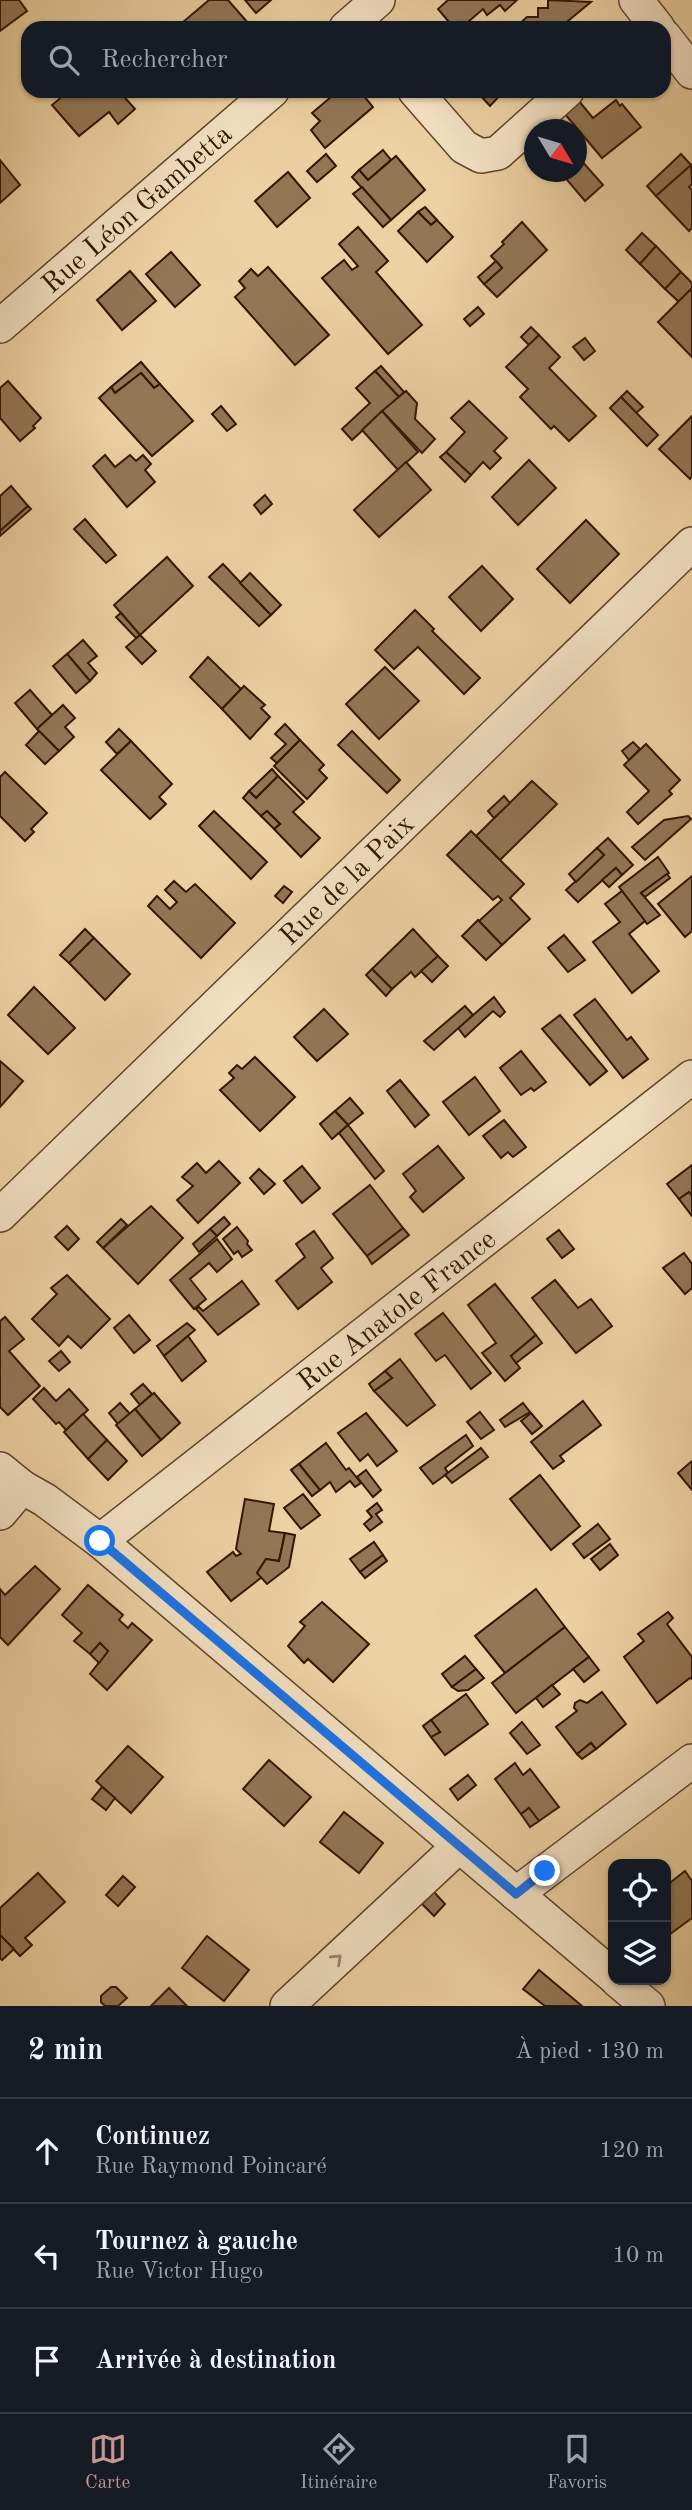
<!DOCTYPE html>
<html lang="fr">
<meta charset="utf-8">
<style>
body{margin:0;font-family:"Old Standard TT",serif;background:#20242c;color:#f1f3f6}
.controls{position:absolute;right:21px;bottom:21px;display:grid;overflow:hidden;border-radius:14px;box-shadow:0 2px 5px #0004}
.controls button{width:63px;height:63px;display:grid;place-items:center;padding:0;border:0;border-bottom:2px solid #363941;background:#171b24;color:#f1f3f6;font:35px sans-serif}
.compass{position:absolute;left:524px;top:119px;width:63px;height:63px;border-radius:50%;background:#171b24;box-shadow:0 2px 5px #0004;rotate:128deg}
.stop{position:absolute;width:21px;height:21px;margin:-16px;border:5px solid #1a73e8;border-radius:50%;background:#fff}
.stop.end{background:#1a73e8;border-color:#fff;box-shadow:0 2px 7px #0008}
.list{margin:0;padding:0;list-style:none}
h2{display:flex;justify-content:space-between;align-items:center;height:91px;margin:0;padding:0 28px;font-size:30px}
h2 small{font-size:23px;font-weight:400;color:#9ea1a6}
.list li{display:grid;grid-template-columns:46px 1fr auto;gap:21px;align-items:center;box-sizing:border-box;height:105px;padding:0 28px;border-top:2px solid #363941}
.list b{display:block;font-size:26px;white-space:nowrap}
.list p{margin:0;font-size:23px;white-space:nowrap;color:#9ea1a6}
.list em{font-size:23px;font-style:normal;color:#9ea1a6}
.icon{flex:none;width:38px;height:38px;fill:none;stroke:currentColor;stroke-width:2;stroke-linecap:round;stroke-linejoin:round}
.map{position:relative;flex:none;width:692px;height:2006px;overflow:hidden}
.search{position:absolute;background:#171b24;box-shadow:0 2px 5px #0004;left:21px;right:21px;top:21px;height:77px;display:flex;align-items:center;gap:18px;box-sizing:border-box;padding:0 24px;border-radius:21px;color:#9ea1a6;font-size:26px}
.sheet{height:406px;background:#171b24}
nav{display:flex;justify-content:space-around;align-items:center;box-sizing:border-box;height:98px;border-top:2px solid #363941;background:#171b24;font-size:19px;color:#9ea1a6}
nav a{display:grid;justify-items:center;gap:4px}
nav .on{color:#c59692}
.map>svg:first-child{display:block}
.building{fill:#927755;stroke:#311602;stroke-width:2}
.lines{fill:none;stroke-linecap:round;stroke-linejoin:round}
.minor-casing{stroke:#60452a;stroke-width:36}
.minor{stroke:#f3e1c3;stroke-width:33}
.oneway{stroke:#9c866c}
.route{stroke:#1a73e8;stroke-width:9}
.labels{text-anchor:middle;stroke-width:7;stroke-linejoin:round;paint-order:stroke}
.street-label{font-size:28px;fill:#311602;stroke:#f3e1c3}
</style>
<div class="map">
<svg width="692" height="2006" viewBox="0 0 692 2006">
<rect width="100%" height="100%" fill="#ecd1a2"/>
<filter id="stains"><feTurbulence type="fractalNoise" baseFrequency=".00286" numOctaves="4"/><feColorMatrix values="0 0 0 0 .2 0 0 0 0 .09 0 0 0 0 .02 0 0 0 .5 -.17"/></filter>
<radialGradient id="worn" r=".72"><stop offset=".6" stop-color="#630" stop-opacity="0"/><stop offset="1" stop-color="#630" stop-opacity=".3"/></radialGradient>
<g class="building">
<polygon points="0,0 19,0 27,11 0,31"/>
<polygon points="209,0 228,0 248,23 242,28 176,28"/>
<polygon points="245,0 271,0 256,13"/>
<polygon points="448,0 517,0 505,11 500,5 487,15 483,9 461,28 454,28 438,9"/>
<polygon points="548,0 591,2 568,21 568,28 512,28 513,24 518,25 527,17 538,17 538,8 548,8"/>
<polygon points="69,91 119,91 135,109 118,124 109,112 79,136 52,105"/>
<polygon points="338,91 360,91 373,107 325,148 311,130 320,121 312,113"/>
<polygon points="469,91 521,91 521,95 502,93 490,106 480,95 470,94"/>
<polygon points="578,100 593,118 616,100 620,106 622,104 641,127 602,158 564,113"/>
<polygon points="383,150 391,160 368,180 359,170"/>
<polygon points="326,154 336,166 317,182 307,171"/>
<polygon points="681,154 691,165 656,196 647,186"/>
<polygon points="396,156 425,190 391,220 352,177 359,170 368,180"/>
<polygon points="580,159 603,185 585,201 562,174 565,172 576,172 576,162"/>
<polygon points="0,160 20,185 0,203"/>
<polygon points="691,165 692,184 689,187 692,190 692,228 689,231 656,196"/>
<polygon points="288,172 310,198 277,227 255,201"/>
<polygon points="362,187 391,220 383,227 353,194"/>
<polygon points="425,207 437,220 431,225 418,212"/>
<polygon points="418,212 431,225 437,220 453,237 427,262 398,231"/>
<polygon points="522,222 547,250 497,297 484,284 502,268 491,256 504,244 502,242"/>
<polygon points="358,227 388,261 376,272 422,325 388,354 322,278 344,260 352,270 358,266 339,244"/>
<polygon points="642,233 656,246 640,264 626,250"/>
<polygon points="656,246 681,272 665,289 640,264"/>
<polygon points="171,252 200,285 175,307 146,274"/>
<polygon points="496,261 502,268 484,284 478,277"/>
<polygon points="268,267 329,335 295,365 235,297 245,288 239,281 251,269 258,276"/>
<polygon points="130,271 156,301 122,330 97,300"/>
<polygon points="681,272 692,283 692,288 679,302 665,289"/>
<polygon points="690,290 692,292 692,357 658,322"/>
<polygon points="478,307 484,314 470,326 464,319"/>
<polygon points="531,327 539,335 529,345 521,337"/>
<polygon points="539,335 560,357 549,368 596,416 569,441 554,426 551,429 520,397 528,389 506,367"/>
<polygon points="585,338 595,351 584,360 573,347"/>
<polygon points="141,362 160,384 154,388 141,373 115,393 111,387"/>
<polygon points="381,366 404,392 399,397 375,371"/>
<polygon points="375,371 399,397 352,440 342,429 370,403 356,388"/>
<polygon points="141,373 154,388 160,384 193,421 152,456 99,398 111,387 115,393"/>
<polygon points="8,381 41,418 33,426 35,428 20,441 0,418 0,388"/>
<polygon points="406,391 417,403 415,419 435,439 422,453 382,411"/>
<polygon points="627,391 643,407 636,413 621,397"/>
<polygon points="621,397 658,435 647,446 610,408"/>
<polygon points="469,401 507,438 494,451 501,458 490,469 483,462 471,475 446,452 465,432 451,418"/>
<polygon points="221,406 236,424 227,431 212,414"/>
<polygon points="382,411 418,452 398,470 362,430"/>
<polygon points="692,416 692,476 690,479 659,449"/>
<polygon points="446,452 471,475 465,482 440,457"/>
<polygon points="105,455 115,467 130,455 136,461 143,455 151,464 145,470 155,482 127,507 93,466"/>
<polygon points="529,460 556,488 518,525 492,497"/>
<polygon points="406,462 431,490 379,537 354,510"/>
<polygon points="11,486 28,506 0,531 0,496"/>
<polygon points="265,495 272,504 261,514 254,505"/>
<polygon points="28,506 31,509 0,536 0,531"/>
<polygon points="85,519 116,555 106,563 74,529"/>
<polygon points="586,520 619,554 570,603 537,569"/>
<polygon points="167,557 193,586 140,635 114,605"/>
<polygon points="223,564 271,615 259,626 209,577"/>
<polygon points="482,566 513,599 481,631 449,597"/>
<polygon points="250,573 281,605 271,615 240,583"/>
<polygon points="415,610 434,629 432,631 480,678 464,694 418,647 394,669 375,650"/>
<polygon points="121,613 140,635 136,638 116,617"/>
<polygon points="140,635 156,651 142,664 126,647"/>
<polygon points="83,640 97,656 88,663 97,673 90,681 67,654"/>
<polygon points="67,654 90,681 76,693 53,666"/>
<polygon points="208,657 241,689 222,709 190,677"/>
<polygon points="385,667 419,701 379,739 346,704"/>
<polygon points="244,686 265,705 261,708 270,717 250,739 222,709"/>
<polygon points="30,690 52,715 37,729 15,703"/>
<polygon points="63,705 75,718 65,727 74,737 59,751 37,729"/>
<polygon points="285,724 300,740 277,763 271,758 286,744 275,734"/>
<polygon points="119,729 131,741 117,754 106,742"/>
<polygon points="39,731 59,751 45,764 26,745"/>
<polygon points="352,731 400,780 387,793 338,745"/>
<polygon points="300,740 324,765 319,770 327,778 307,799 274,766"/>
<polygon points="131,741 172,784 159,797 166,804 150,819 101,770"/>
<polygon points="633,742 640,749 629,760 622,751"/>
<polygon points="646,744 680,780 669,791 672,794 638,824 627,812 649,791 624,765"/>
<polygon points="272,769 278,776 256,798 249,791"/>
<polygon points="5,772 47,813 31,829 34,832 25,841 0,816 0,777"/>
<polygon points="278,776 304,802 293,812 320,838 301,857 274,829 280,824 267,811 261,816 243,798 249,791 256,798"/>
<polygon points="532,781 557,804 500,860 476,836"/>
<polygon points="504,796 510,803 494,818 488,811"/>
<polygon points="214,811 267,862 251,879 199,826"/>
<polygon points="267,811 280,824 274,829 261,816"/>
<polygon points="688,816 691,819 645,860 632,847 664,820"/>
<polygon points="471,831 524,884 510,898 530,919 502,945 479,921 502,900 498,896 493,900 447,855"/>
<polygon points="608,838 633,865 622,875 616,868 578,902 566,890 604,855 597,848"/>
<polygon points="597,848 604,855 576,882 569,874"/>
<polygon points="658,857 669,873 641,893 660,915 647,924 619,887"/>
<polygon points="616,868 622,875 609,887 602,880"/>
<polygon points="667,874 670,878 645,897 641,893"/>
<polygon points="692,876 692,931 685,937 658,904"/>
<polygon points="174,881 186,892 195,884 235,923 201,958 148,906 157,896 170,909 177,902 165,890"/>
<polygon points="284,886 292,892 283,903 275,896"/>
<polygon points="622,891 645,921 629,934 659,971 632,993 593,942 620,922 605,904"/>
<polygon points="478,920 502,945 486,960 462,936"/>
<polygon points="85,929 94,938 69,963 60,955"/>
<polygon points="413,929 438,956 415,977 411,972 392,989 372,969"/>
<polygon points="564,935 585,960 568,972 548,948"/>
<polygon points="94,938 130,974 105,1000 69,963"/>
<polygon points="438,956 448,966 432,982 421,971"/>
<polygon points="372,969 392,989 386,996 366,975"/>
<polygon points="34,987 75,1028 48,1054 8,1015"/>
<polygon points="494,997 505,1012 500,1017 493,1011 465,1037 458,1028"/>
<polygon points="595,999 627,1040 631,1037 648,1059 623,1078 574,1015"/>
<polygon points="465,1006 473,1015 434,1050 424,1041"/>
<polygon points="324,1009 348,1034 317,1061 294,1037"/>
<polygon points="560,1015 607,1071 590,1085 542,1029"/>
<polygon points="521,1051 546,1082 534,1091 531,1088 521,1095 500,1068"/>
<polygon points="255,1057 295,1097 260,1131 220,1090 234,1078 229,1073 237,1065 242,1069"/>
<polygon points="0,1061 23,1081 0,1107"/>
<polygon points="475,1077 500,1111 469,1135 443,1102"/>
<polygon points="400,1080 429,1115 415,1127 387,1091"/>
<polygon points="350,1098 363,1113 348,1125 335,1111"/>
<polygon points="335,1111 348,1125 332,1139 320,1124"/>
<polygon points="504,1120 526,1147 513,1157 508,1152 501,1158 483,1136"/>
<polygon points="348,1125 384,1171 375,1179 339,1133"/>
<polygon points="438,1146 464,1178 423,1212 410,1197 416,1191 403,1174"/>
<polygon points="219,1161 240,1183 198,1223 177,1200 193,1186 182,1177 197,1163 206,1173"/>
<polygon points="692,1165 692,1196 689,1192 679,1199 667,1184"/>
<polygon points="302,1166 320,1188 302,1203 284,1181"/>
<polygon points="259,1169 275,1184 264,1194 250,1178"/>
<polygon points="370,1185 403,1228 367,1256 333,1214"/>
<polygon points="689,1192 692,1196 692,1216 679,1199"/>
<polygon points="151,1206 183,1238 138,1284 103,1248"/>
<polygon points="224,1217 230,1224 217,1236 210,1229"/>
<polygon points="121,1219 127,1225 103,1248 97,1242"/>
<polygon points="67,1226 79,1239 68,1250 55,1237"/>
<polygon points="237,1227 248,1241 247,1244 252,1250 242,1257 238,1251 234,1254 223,1239"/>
<polygon points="403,1228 409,1235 372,1264 367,1256"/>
<polygon points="210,1229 217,1236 199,1252 193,1244"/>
<polygon points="559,1230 574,1249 562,1258 547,1239"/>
<polygon points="314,1231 333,1258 321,1268 332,1282 298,1309 276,1281 305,1257 296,1244"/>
<polygon points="217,1239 232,1259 217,1272 209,1263 190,1279 206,1299 194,1309 170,1280"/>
<polygon points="684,1253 692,1264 692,1288 685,1294 663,1268"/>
<polygon points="67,1275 110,1319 81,1348 68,1336 59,1346 32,1319 57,1294 51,1288"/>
<polygon points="555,1280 578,1308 591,1299 612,1326 576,1353 532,1298"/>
<polygon points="242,1281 259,1304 218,1335 196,1309 199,1307 203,1311"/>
<polygon points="495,1284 536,1335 511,1356 520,1368 505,1381 482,1353 496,1343 468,1305"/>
<polygon points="443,1313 491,1373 471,1389 445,1355 436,1361 415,1334"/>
<polygon points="129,1315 150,1340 134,1353 114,1328"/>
<polygon points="5,1317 24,1339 9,1351 40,1386 8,1415 0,1407 0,1321"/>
<polygon points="187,1323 195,1330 164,1356 157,1346"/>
<polygon points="536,1335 542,1343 516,1363 511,1356"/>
<polygon points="188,1336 206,1361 182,1381 164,1356"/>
<polygon points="61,1351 70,1362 59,1371 49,1361"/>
<polygon points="400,1359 435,1405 407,1426 374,1391 392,1378 385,1371"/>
<polygon points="385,1371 392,1378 374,1391 369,1384"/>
<polygon points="143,1384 152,1394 140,1405 131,1394"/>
<polygon points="44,1388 56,1401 69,1389 88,1410 66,1430 59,1422 56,1424 33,1399"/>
<polygon points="154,1393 180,1423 161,1440 135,1409"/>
<polygon points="583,1401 601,1425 560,1456 564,1461 553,1469 531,1442"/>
<polygon points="120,1403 130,1414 118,1424 109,1413"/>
<polygon points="523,1403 530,1412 505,1427 500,1420"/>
<polygon points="135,1409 161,1440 142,1456 116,1425"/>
<polygon points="480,1412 494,1430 481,1439 467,1422"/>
<polygon points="366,1413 397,1451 377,1466 368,1454 360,1461 338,1433"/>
<polygon points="531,1413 542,1426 532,1434 521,1421"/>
<polygon points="83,1414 107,1440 88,1459 64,1432"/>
<polygon points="466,1435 473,1446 445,1468 448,1473 433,1484 420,1468"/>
<polygon points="107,1440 127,1461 108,1480 88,1459"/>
<polygon points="326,1443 346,1470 349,1468 361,1483 355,1487 350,1481 336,1492 330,1482 320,1490 299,1464"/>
<polygon points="481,1448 488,1457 452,1483 445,1475"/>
<polygon points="692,1461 692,1490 678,1473"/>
<polygon points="299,1464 320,1490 312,1496 291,1470"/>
<polygon points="366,1470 381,1490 373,1497 357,1477"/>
<polygon points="540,1475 580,1526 551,1550 510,1499"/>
<polygon points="303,1494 320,1515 301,1529 284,1508"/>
<polygon points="245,1499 274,1504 269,1531 285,1533 279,1561 266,1559 257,1573 262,1577 231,1601 207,1572 233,1552 236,1556 241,1554 236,1549"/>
<polygon points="377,1503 382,1510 376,1514 382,1522 370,1531 364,1524 372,1517 367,1511"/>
<polygon points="598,1524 610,1539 584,1558 573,1544"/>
<polygon points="285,1533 295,1535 289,1567 267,1584 257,1573 266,1559 279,1561"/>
<polygon points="374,1542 383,1555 360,1572 350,1559"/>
<polygon points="610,1544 618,1555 600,1570 591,1559"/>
<polygon points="383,1555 387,1561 365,1578 360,1572"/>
<polygon points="35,1566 60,1589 8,1645 0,1637 0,1589 5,1595"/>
<polygon points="88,1585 123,1615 119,1620 128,1628 132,1623 152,1640 107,1690 90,1674 108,1651 100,1643 90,1654 74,1641 82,1633 62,1615"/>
<polygon points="536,1589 565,1627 505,1673 475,1636"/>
<polygon points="322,1602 369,1644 333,1682 308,1659 304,1663 288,1646 305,1626 300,1622"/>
<polygon points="668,1612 673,1618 667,1624 692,1657 692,1679 690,1678 657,1703 624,1657 644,1641 638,1634"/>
<polygon points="565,1627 589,1657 516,1713 492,1683"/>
<polygon points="100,1643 108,1651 99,1663 90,1654"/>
<polygon points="465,1656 476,1669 452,1687 442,1674"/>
<polygon points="589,1657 599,1670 584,1682 573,1669"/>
<polygon points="476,1669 484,1678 468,1690 458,1691 452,1687"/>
<polygon points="552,1685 560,1694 543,1707 536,1698"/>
<polygon points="602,1692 626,1724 596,1749 591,1743 577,1754 556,1727 577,1711 574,1708 575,1703 580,1700 587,1703"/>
<polygon points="466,1694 488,1724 445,1755 431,1737 440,1732 431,1720"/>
<polygon points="431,1720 440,1732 431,1737 423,1726"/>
<polygon points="522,1722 540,1745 527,1754 510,1733"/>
<polygon points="591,1743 596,1749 582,1759 577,1754"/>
<polygon points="128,1746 163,1777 131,1813 96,1781"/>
<polygon points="269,1760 311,1797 284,1826 243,1789"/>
<polygon points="515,1763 523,1775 530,1769 559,1807 539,1821 529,1808 521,1814 495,1779"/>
<polygon points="468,1775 476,1785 458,1800 450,1789"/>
<polygon points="102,1787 115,1798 106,1810 92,1799"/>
<polygon points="529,1808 539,1821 530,1827 521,1814"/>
<polygon points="344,1812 383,1843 359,1873 320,1842"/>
<polygon points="685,1871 692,1881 692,1918 666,1937 666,1886"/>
<polygon points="38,1873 65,1902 25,1938 32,1945 20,1956 0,1935 0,1908"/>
<polygon points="123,1876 135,1887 118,1906 106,1895"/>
<polygon points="434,1892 445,1904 434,1916 422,1904"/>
<polygon points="0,1935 14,1949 2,1960 0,1958"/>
<polygon points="207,1936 249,1970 224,2001 182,1968"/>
<polygon points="539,1970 582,2006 545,2006 523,1989"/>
<polygon points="111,1987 116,1987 127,1998 118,2006 105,2006 101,2002 101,1996"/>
<polygon points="169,1988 187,2006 151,2006"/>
</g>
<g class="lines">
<defs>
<g id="minor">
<polyline points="636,0 658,28"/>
<polyline points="346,28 378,0"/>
<polyline points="664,36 692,72"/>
<polyline points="415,91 464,147 481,156 498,153 567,91"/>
<polyline points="0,326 272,91"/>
<polyline points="0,1215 692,544"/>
<polyline points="0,1469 22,1487 45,1500 100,1541 613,1976"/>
<polyline points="0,1513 22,1487"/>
<polyline points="100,1541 692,1077"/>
<polyline points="516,1894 692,1761"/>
<polyline points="617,1980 648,2006"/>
<polyline points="287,2006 459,1846"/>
</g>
</defs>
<use href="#minor" class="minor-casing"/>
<use href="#minor" class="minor"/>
</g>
<defs><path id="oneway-chevron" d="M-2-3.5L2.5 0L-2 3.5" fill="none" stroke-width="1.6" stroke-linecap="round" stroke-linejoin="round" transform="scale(1.75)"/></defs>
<use class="oneway" href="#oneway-chevron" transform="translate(337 1959) rotate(-43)"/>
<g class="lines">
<polyline class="route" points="100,1541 516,1894 545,1871"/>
</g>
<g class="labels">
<g class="street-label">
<text transform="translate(136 208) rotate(-41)" y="10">Rue Léon Gambetta</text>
<text transform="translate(346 879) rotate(-44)" y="10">Rue de la Paix</text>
<text transform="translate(396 1309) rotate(-38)" y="10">Rue Anatole France</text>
</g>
</g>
<rect width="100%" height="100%" filter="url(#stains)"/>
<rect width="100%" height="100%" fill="url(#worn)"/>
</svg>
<div class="controls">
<button><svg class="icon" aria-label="locate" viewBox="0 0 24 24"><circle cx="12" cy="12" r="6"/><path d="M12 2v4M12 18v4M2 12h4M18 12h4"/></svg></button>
<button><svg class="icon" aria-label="layers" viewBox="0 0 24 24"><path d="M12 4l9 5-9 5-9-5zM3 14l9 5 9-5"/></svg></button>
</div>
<svg class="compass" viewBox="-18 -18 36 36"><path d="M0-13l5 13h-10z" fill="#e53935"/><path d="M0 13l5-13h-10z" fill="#9ea1a6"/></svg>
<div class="stop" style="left:100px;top:1541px"></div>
<div class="stop end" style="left:545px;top:1871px"></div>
<div class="search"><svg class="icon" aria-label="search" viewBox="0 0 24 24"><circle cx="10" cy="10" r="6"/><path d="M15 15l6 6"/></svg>Rechercher</div>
</div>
<section class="sheet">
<h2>2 min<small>À pied · 130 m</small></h2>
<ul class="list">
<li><svg class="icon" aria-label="ahead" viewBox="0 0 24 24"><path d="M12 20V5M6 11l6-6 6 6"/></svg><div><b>Continuez</b><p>Rue Raymond Poincaré</p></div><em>120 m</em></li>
<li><svg class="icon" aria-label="left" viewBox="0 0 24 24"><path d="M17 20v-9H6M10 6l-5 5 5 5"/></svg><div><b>Tournez à gauche</b><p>Rue Victor Hugo</p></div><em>10 m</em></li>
<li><svg class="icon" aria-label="arrive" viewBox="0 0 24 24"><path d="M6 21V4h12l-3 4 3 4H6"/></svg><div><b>Arrivée à destination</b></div></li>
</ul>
</section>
<nav>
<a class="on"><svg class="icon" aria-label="map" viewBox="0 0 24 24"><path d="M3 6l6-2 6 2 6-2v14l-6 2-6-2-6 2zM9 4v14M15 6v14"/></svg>Carte</a>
<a><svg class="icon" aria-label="directions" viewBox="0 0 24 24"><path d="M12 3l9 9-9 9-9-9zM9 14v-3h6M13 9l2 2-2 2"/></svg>Itinéraire</a>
<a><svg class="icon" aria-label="saved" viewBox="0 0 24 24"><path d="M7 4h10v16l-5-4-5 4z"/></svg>Favoris</a>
</nav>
